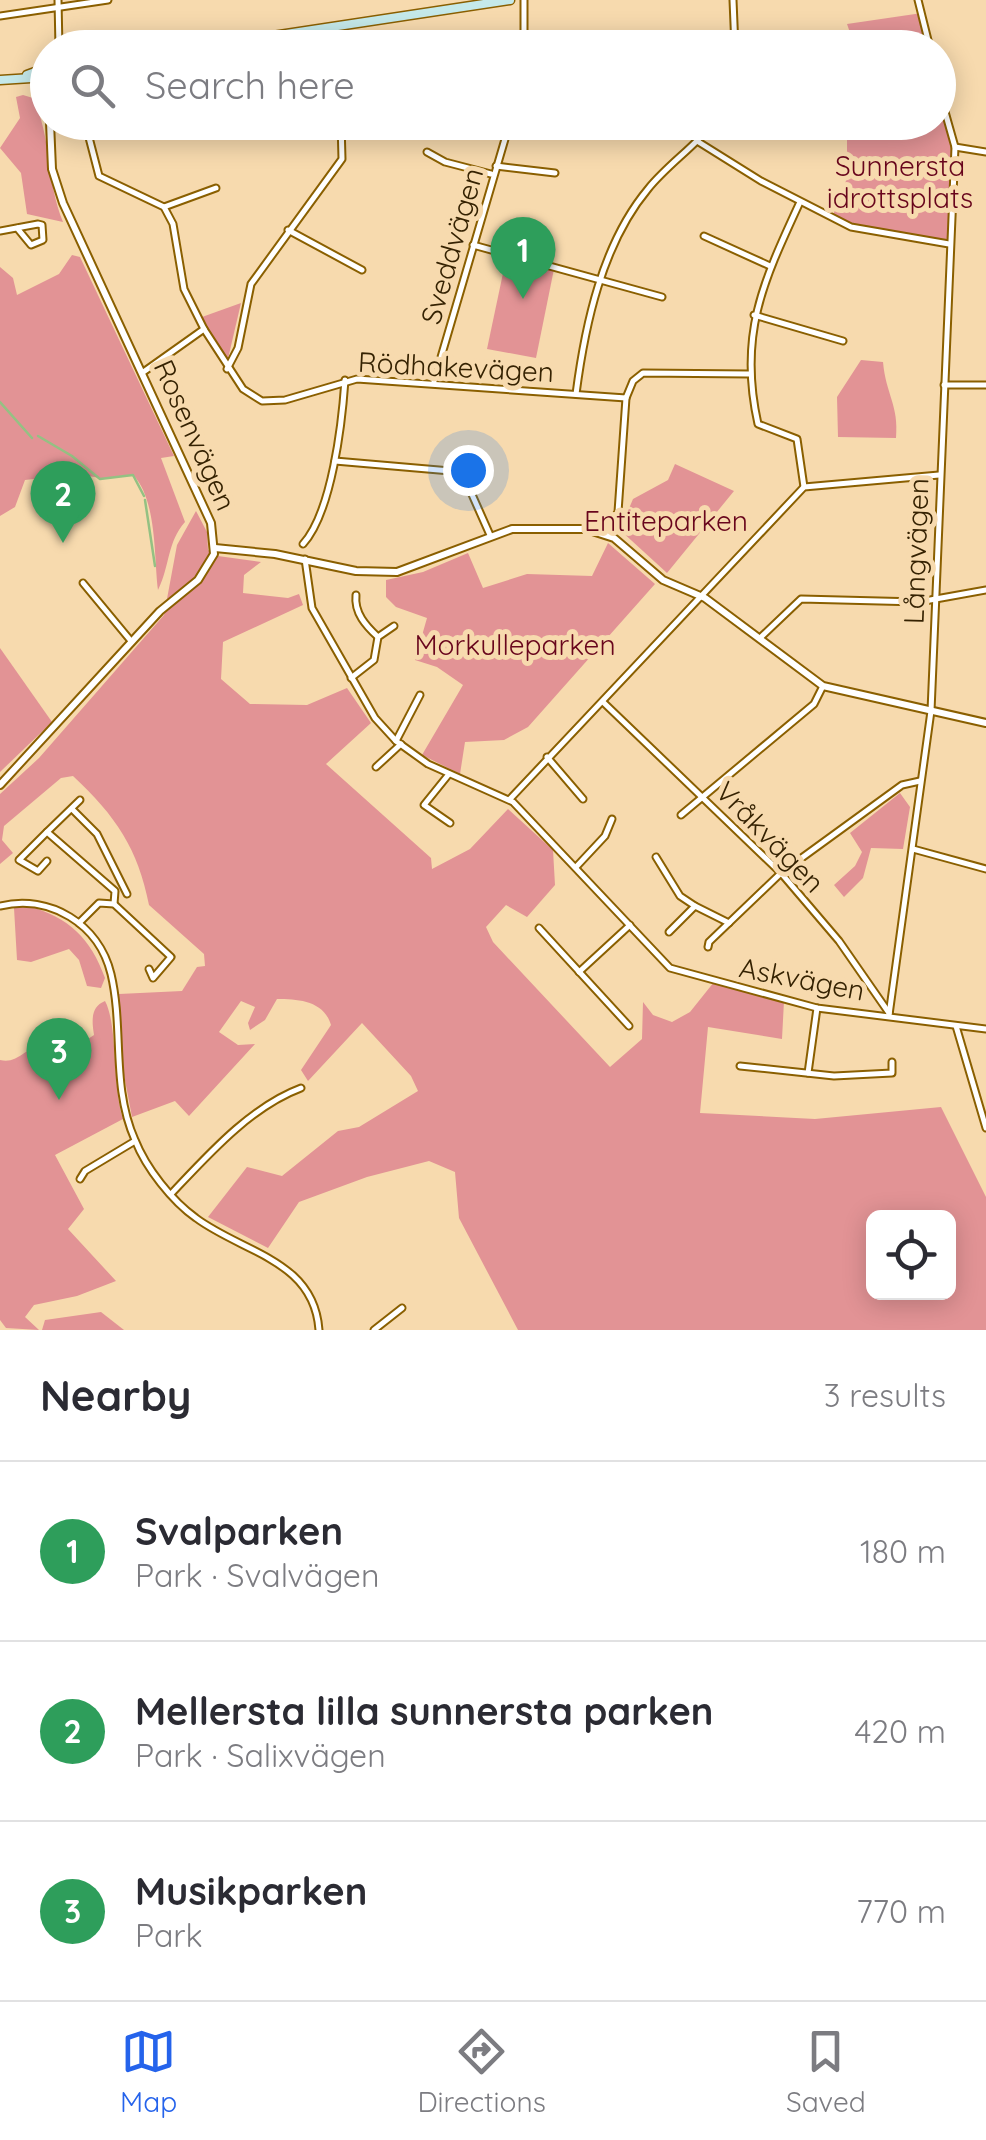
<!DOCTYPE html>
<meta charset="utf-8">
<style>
body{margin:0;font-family:Quicksand,sans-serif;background:#f7f7f7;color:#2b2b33}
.controls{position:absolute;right:30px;bottom:30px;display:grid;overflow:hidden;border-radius:15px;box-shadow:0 5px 25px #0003}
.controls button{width:90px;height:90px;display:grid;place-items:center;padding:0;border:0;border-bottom:2px solid #e1e1e2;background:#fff;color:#2b2b33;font:50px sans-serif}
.you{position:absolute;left:468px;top:470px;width:35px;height:35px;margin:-25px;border:8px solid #fff;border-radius:50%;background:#1a73e8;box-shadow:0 0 0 15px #1a73e833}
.badge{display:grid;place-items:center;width:65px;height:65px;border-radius:50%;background:#2563eb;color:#fff;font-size:32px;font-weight:700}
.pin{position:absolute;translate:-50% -82px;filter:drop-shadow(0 2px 5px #0008)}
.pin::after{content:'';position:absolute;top:52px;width:35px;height:30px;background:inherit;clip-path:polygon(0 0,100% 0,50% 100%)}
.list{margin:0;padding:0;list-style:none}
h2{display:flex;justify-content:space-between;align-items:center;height:130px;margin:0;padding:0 40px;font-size:42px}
h2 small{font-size:32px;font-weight:400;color:#7c7c81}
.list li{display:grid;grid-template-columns:65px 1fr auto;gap:30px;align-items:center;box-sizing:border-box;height:180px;padding:0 40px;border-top:2px solid #e1e1e2}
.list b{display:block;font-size:38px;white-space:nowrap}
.list p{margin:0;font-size:32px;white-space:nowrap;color:#7c7c81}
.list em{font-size:32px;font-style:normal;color:#7c7c81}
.icon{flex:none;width:55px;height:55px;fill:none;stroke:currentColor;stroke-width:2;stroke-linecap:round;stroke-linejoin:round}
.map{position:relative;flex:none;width:986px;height:1330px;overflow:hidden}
.search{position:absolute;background:#fff;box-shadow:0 5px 25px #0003;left:30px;right:30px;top:30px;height:110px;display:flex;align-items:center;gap:25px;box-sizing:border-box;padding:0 35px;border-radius:55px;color:#7c7c81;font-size:38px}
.sheet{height:670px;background:#fff}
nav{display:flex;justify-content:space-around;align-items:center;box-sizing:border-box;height:140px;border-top:2px solid #e1e1e2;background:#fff;font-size:28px;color:#7c7c81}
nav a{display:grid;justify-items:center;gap:5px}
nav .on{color:#2563eb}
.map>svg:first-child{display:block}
.green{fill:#e29395;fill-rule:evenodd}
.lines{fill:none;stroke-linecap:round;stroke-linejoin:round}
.stream{stroke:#94c183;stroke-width:2.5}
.minor-casing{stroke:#8a5f00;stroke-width:9}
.tertiary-casing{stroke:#8a5f00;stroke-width:10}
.secondary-casing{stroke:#8a5f00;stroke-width:11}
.minor{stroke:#fff;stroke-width:5}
.tertiary{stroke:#fff;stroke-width:6}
.secondary{stroke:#c5e9ea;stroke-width:8}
.labels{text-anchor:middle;stroke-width:10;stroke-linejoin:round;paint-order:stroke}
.park-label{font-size:28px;fill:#68051c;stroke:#f7daae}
.street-label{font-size:28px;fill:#352202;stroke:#f7daae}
</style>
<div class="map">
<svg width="986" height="1330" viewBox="0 0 986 1330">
<rect width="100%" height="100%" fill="#f7daae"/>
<g class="green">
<polygon points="922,13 930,47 855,47 847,24"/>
<polygon points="939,87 955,147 949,244 851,227 832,218 847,178 847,123 938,122"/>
<path d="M23,95L33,98C52,138 46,181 63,222L27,214L21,173L0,148L20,118L16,97Z"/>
<path d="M72,255L80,257L174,456L161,458L185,522C167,542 170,566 158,590C154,558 157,499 133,475L105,479L78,474L25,480L15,507L0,516V267L13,278L17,295L59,274Z"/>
<polygon points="506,259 554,269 536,358 487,349"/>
<polygon points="241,303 227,363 202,317"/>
<path d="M861,360L883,362C886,395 899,405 896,438L838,437L837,397Z"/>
<polygon points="675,464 734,491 667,573 620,530 633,499 668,480"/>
<path d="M196,511L207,532L208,550L218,556L261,562L244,575L243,593L288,598L299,594L303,605L223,642L221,679L250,704L307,705L347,688L371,723L326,764L431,858L432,869L470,849L508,809L553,850L555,885L527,917L506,905L486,927L493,942L610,1067L642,1039L643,1002L653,1015L672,1022L690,1012L714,982L784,1001L782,1039L708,1027L700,1113L815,1119L941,1107L986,1197V1330H518L459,1218L455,1172L429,1161L367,1177L299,1202L268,1248L208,1217L247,1167L282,1176L338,1131L359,1127L418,1091L411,1076L362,1023L308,1081L301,1070L331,1025C324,1001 299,999 277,999L265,1020L250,1030L248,1023L255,1007L241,1001L219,1032L238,1045L255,1044L189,1116L175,1101L132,1117L123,1070L119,994L182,991L197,967L205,966L204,954L149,905C138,849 116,816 73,776L61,778L4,826L2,840L13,853L0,864V794L39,758L164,615L177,545ZM874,1218H948V1292H874Z"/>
<polygon points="608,543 655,584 528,727 504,740 465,742 460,774 422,755 463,685 437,667 415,660 427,618 396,607 386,597 386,580 423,572 468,553 483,588 527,574 592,576"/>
<polygon points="0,648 52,722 0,772"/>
<polygon points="900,793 910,807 903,849 871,848 863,878 844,897 834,885 855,866 862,852 850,833"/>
<path d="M28,906C69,917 91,939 105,978L101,988L87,986L79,960L69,949L31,962L17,960L14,908Z"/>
<path d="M105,1001C118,1025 112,1086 123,1119L55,1155L84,1209L68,1229L116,1281L77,1296L34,1305L25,1317L39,1330L6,1328L0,1320V1060C18,1064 23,1049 39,1047C70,1044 60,1057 94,1035C92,1022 90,1007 105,1001Z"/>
<polygon points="101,1312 124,1330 42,1330 45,1320"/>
</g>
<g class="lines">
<g class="stream">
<polyline points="0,402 32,438"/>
<polyline points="38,436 72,456 100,479 133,475 144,496"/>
<polyline points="145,500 155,566"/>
</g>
<defs>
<g id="minor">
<polyline points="58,0 59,48"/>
<polyline points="524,0 524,48"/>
<polyline points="733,0 735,48"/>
<polyline points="918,0 930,48"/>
<polyline points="0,16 108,0"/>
<polyline points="623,42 628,48"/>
<polyline points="85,122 99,176 164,207 173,224 184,289 204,329 243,389 262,401 285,400 357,379 626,398 633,381 643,373 749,374"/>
<polyline points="697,141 761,181 851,227 949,244"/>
<polyline points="955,147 986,152"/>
<polyline points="427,152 445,162 491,174"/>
<polyline points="496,166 555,173"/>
<path d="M800,202C763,282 738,335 758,424L797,439L804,487"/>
<polyline points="164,207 216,188"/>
<polyline points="288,230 362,270"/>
<polyline points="0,231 38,224 42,225 43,240 31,245 17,228"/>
<polyline points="704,236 770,266"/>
<polyline points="473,245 662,297"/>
<polyline points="754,315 843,341"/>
<polyline points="227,369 238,348 251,284 342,159 341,122"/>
<polyline points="142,373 204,329"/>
<polyline points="434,381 510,122"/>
<polyline points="944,385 986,385"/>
<path d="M576,394C585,325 602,244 648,189C668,164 695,147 714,122"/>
<polyline points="335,461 462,472 490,535"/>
<polyline points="603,534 618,512 626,398"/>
<path d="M303,544C332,512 342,423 345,380"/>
<polyline points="305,559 312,608 375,718 396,741 428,764 513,802 670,968 817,1008 986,1029"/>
<polyline points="83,583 131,641"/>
<path d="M356,595C354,613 366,626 378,637"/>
<polyline points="760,638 801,599 919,602 986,590"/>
<polyline points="351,678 374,660 378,637 394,626"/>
<polyline points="603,702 781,873 839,941 889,1013"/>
<polyline points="396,741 420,695"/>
<polyline points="547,757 583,799"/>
<polyline points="376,767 401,744"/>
<polyline points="449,774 424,805 450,823"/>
<polyline points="510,799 804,487 939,475"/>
<polyline points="72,809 97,834 127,894"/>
<polyline points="681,815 814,704 823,686"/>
<polyline points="47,832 80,800"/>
<polyline points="913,849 986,869"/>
<polyline points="656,857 680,896 695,906"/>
<polyline points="47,861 38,871 19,860 47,832 115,891 114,904"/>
<polyline points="577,866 605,836 612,819"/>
<path d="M0,906C50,894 99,924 111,974C124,1029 111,1086 135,1140C146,1168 172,1201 196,1218C243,1253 314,1260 319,1330"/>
<polyline points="79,923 99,903 114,904 171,957 153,978 149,969"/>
<polyline points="539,928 629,1026"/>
<polyline points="669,932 695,906 729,923"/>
<polyline points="708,947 709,942 781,873 902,785 920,781"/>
<polyline points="579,972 630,925"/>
<polyline points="889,1015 931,711 955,147 938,87"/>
<polyline points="956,1026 986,1128"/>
<polyline points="740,1066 834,1076 892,1073 892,1062"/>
<polyline points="808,1073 817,1008"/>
<polyline points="80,1179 85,1171 135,1141"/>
<path d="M171,1194C207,1156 250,1107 301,1088"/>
<polyline points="374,1330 402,1308"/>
</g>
<g id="tertiary">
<polyline points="215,548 275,554 356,571 397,572 512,529 586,529 614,538 663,580 705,598 823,686 986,723"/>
<polyline points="0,785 160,611 198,580 214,554 211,523 63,203 52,169 50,122"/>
</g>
<g id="secondary">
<polyline points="193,48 510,0"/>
<polyline points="27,75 46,68"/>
<polyline points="0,80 47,77"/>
</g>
</defs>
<use href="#minor" class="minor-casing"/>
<use href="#tertiary" class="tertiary-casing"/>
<use href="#secondary" class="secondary-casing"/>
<use href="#minor" class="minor"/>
<use href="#tertiary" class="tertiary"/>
<use href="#secondary" class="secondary"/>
</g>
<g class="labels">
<g class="park-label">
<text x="900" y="176">Sunnersta<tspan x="900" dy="32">idrottsplats</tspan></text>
<text x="666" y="531">Entiteparken</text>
<text x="515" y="655">Morkulleparken</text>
</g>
<g class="street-label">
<text transform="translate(452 246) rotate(-74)" y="10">Sveddvägen</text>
<text transform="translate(456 367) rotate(3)" y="10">Rödhakevägen</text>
<text transform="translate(195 435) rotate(66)" y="10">Rosenvägen</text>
<text transform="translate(916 551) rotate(-88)" y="10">Långvägen</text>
<text transform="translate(770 837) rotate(46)" y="10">Vråkvägen</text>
<text transform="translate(802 979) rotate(11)" y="10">Askvägen</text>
</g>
</g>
</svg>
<div class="controls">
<button><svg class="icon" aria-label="locate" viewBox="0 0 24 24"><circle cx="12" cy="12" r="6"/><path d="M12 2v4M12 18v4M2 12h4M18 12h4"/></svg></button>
</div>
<div class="you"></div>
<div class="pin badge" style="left:523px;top:299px;background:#2e9e5b">1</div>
<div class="pin badge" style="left:63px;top:543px;background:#2e9e5b">2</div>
<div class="pin badge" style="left:59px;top:1100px;background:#2e9e5b">3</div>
<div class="search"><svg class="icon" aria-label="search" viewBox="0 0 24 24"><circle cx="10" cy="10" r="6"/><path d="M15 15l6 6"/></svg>Search here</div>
</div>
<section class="sheet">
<h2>Nearby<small>3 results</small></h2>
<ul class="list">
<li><span class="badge" style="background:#2e9e5b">1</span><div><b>Svalparken</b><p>Park · Svalvägen</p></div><em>180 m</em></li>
<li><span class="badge" style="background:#2e9e5b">2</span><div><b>Mellersta lilla sunnersta parken</b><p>Park · Salixvägen</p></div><em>420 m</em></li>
<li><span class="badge" style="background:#2e9e5b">3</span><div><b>Musikparken</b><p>Park</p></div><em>770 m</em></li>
</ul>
</section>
<nav>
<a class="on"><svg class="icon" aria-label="map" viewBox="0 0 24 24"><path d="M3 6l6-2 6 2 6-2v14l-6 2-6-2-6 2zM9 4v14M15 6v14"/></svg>Map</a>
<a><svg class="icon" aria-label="directions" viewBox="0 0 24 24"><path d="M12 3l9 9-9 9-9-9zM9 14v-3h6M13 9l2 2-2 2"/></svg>Directions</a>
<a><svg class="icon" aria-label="saved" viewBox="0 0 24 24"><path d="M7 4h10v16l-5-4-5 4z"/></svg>Saved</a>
</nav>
